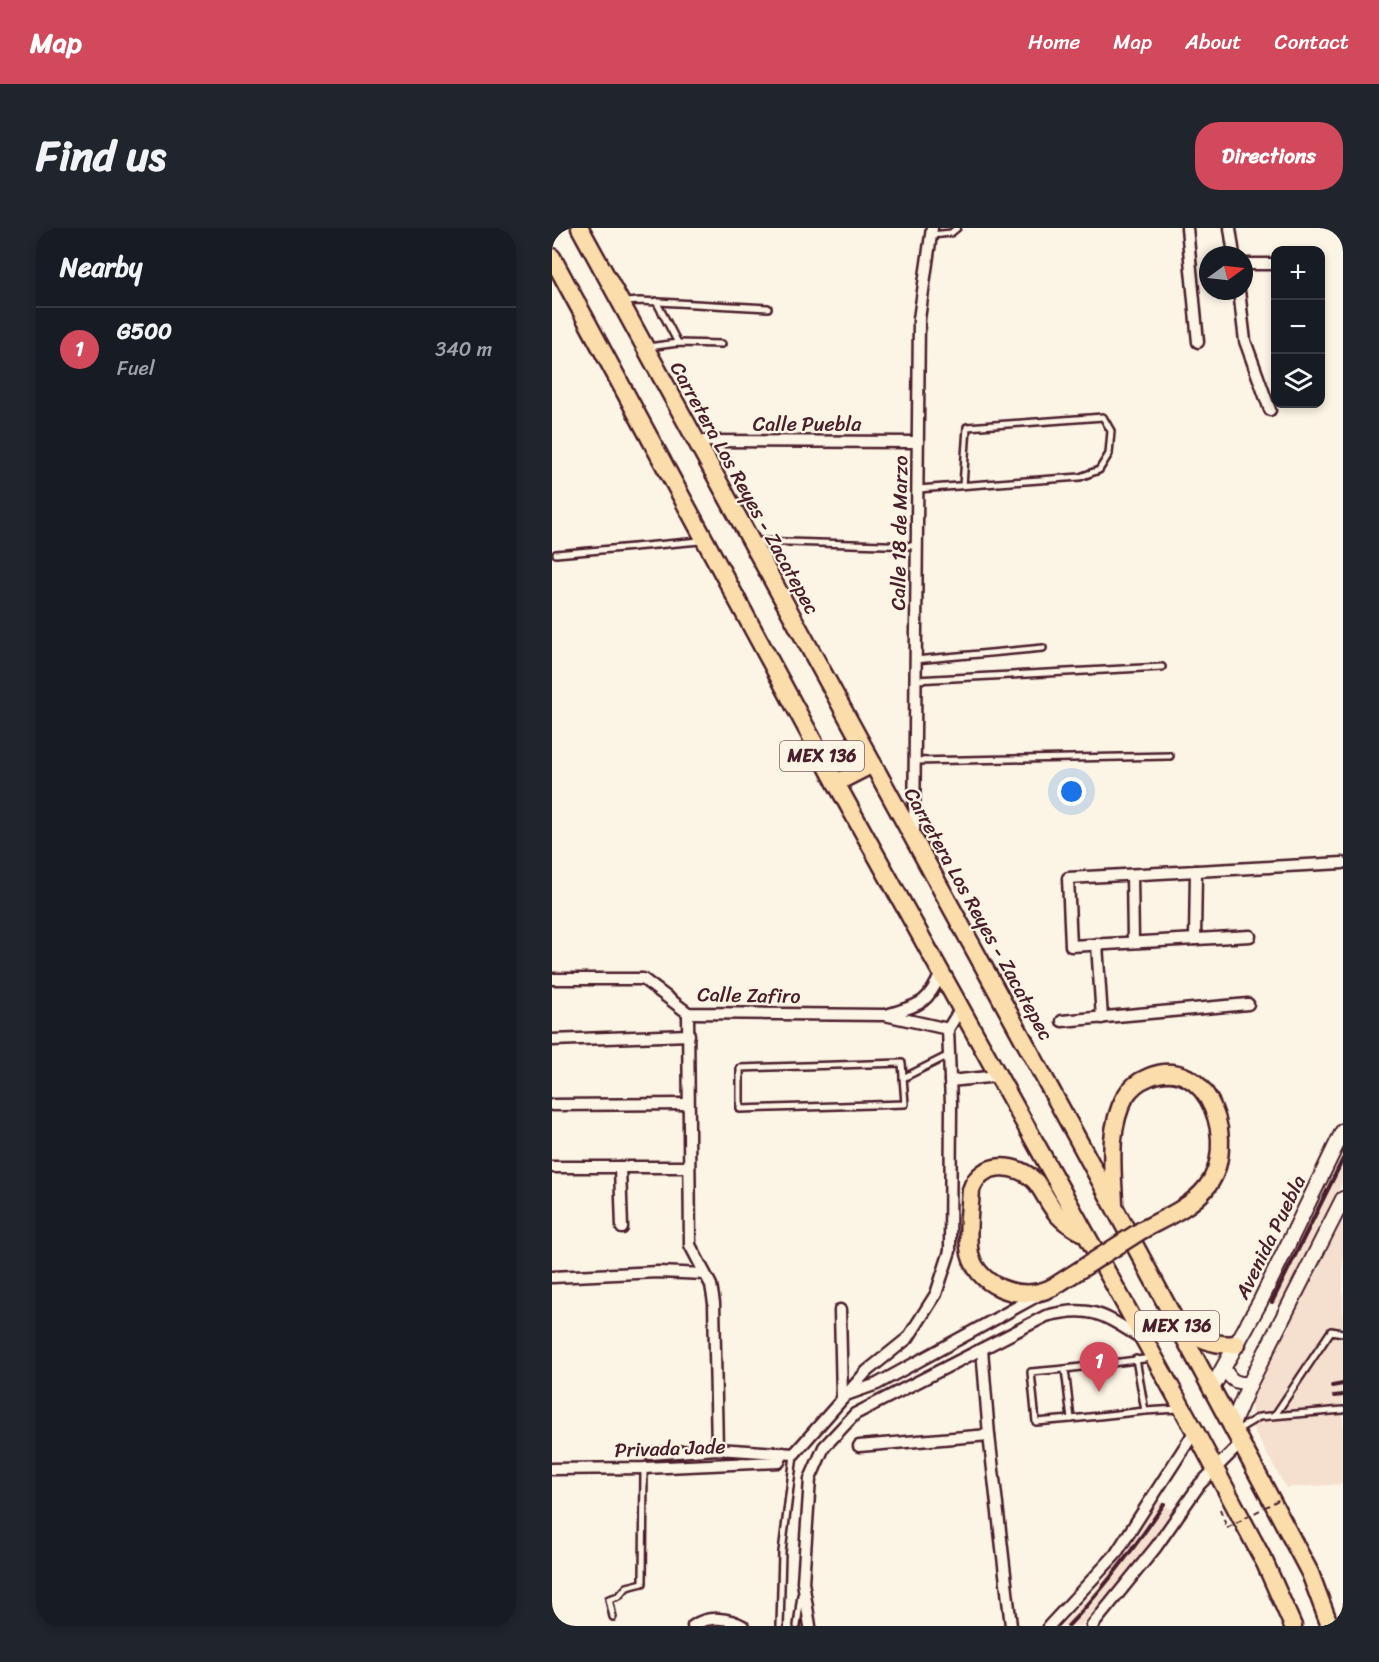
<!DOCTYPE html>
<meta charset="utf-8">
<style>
body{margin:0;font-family:Sriracha,sans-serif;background:#20242c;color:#f1f3f6}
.controls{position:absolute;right:18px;top:18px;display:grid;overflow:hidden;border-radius:12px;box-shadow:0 3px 9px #0003}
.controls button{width:54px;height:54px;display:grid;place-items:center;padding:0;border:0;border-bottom:2px solid #363941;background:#171b24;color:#f1f3f6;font:30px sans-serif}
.compass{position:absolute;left:647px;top:18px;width:54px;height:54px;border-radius:50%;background:#171b24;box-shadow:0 3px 9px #0003;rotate:75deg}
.you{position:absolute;left:520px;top:564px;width:21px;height:21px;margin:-15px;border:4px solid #fff;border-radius:50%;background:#1a73e8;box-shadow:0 0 0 9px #1a73e833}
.badge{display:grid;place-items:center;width:39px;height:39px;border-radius:50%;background:#d1495b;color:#fff;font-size:20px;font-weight:700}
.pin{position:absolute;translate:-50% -50px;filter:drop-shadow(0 2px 3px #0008)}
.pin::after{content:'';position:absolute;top:32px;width:21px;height:18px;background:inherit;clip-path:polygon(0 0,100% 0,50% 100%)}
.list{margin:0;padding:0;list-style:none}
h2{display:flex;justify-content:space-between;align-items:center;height:78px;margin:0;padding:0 24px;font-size:26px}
h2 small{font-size:20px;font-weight:400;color:#9ea1a6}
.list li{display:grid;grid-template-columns:39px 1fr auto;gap:18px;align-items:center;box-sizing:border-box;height:84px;padding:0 24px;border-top:2px solid #363941}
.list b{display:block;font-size:22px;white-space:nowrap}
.list p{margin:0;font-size:20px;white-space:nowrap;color:#9ea1a6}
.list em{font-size:20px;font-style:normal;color:#9ea1a6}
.icon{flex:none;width:33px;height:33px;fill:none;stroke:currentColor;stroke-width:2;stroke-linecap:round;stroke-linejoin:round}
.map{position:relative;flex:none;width:791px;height:1398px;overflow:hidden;border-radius:24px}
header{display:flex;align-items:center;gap:36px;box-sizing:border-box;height:84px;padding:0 30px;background:#d1495b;color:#fff}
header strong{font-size:28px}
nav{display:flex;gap:33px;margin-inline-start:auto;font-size:21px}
.intro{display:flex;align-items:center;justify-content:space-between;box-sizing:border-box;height:144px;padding:0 36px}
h1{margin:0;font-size:42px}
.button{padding:15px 27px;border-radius:24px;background:#d1495b;color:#fff;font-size:21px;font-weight:700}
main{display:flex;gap:36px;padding:0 36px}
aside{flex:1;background:#171b24;border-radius:24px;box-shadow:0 3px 9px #0003}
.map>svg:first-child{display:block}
.built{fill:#f5e0cf}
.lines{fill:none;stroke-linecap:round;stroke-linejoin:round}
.service-casing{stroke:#4a1f2b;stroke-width:10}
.minor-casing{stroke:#4a1f2b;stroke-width:15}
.tertiary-casing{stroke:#4a1f2b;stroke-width:16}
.secondary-casing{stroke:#4a1f2b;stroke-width:18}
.primary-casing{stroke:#4a1f2b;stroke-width:21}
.path{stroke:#4a1f2b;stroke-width:2;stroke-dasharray:6 4.5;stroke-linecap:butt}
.service{stroke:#fcf5e5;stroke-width:5}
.minor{stroke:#fcf5e5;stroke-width:10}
.tertiary{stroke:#fcf5e5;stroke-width:12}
.secondary{stroke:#fcf5e5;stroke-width:14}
.primary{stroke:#faddab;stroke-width:16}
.rail{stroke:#4a1f2b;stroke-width:4}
.primary-bridge-casing{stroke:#4a1f2b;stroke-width:21;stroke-linecap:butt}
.path-bridge{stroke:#4a1f2b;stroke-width:2;stroke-dasharray:6 4.5;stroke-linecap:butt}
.primary-bridge{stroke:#faddab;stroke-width:16}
.labels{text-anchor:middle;stroke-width:4.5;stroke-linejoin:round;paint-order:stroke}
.shield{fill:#fcf5e5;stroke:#7f5f63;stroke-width:1.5}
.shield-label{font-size:18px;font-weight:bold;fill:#4a1f2b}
.street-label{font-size:20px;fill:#4a1f2b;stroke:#fcf5e5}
</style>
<header>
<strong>Map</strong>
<nav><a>Home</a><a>Map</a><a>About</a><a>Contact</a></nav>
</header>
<div class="intro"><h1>Find us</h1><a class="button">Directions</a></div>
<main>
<aside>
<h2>Nearby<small></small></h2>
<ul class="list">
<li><span class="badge">1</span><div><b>G500</b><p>Fuel</p></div><em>340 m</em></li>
</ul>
</aside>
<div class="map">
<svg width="791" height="1398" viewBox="0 0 791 1398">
<rect width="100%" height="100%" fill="#fcf5e5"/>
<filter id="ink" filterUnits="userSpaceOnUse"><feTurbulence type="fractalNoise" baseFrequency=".0167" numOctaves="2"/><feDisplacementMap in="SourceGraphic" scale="12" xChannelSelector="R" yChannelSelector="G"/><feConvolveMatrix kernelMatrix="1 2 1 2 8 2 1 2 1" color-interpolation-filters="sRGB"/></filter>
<g filter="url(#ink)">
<g class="built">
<polygon points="791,925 791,953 728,1078 718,1073"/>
<polygon points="791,989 791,1256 734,1260 700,1199 699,1173"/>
<polygon points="607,1274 622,1282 572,1350 529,1398 509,1398 539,1367 570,1330"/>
</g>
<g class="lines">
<defs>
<g id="service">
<polyline points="379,7 399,5 405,0"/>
<polyline points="104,73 126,115"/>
<polyline points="73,74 88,73 216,80"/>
<polyline points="96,119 126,115 170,116"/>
<polyline points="366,261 528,249 547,242 557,226 559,203 551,189 415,199 411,258"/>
<polyline points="201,313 364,318"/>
<polyline points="4,326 148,313"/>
<polyline points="363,432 491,420"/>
<polyline points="363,452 610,439"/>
<polyline points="362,533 618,528"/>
<polygon points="350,835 353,876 188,881 188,840"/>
<polyline points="351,850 397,827"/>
<polyline points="600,1130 513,1141 519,1191 593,1183 626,1181"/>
<polyline points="584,1131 593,1183"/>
<polyline points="513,1141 479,1144 484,1194 519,1191"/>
<polyline points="723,1187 779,1103 791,1105"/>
<polyline points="685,1202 707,1189 791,1182"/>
<polyline points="61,1389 57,1371 67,1368 75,1359 91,1355 92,1240"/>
<polyline points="228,1398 230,1324 242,1227"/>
<polyline points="245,1398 249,1367"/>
</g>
<g id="minor">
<polyline points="635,0 646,114"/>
<polyline points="678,0 682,27"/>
<polyline points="692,36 724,36"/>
<polyline points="687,63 693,113 718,182"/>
<polyline points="145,213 366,214"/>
<polyline points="362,608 367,91 380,0"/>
<polyline points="580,647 581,714"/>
<polyline points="698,708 519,718 516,650 791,635"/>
<polyline points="643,711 644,643"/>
<polyline points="545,716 550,790"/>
<polyline points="0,751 91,751 136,785 333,787 396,801"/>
<polyline points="136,785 138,1017 159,1057 162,1075 165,1221"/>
<path d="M334,787C366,777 375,778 389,745"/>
<polyline points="510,793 696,776"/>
<polyline points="0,812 137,807"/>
<polyline points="398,853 446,848"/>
<polyline points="0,877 136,876"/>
<polyline points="0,939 136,939"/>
<polyline points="68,939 70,1000"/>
<polyline points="0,1049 106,1044 153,1046"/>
<polyline points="288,1082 290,1171"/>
<polyline points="430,1121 437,1207 459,1398"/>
<polyline points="294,1167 325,1156 485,1068"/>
<polyline points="307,1218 437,1207"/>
<polyline points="98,1226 165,1221 242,1226 315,1143 356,1110 384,1066 398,1023 399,876 396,801 409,780"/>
<polyline points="0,1241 92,1240 227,1234 231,1225"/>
<path d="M141,1398C156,1387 177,1390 191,1398"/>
<path d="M258,1398L251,1354L258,1251L272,1219L303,1186L494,1088C539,1076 552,1087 589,1110"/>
<polyline points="497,1398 563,1327 643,1203"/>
<polyline points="540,1398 604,1319 648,1256 688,1216"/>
</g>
<path id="tertiary" d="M672,1139C678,1152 683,1156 698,1155"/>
<g id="secondary">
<polyline points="659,1162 708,1074 791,903"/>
<polyline points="679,1199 698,1155 791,971"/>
</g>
<g id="primary">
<polyline points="28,0 523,906 713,1260 758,1345 778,1398"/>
<polyline points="0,29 284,555 643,1203 713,1335 741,1398"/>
<polyline points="284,555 321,536"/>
<path d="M562,976C561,941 555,902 573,869C578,860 587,853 597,849C657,824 688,919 654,960C638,980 612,990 590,1002"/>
<path d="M501,1059C470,1076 420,1058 417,1019C415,1000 418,980 419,962C429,932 465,934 484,954C493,965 497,979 508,989C514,996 523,1000 531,1005"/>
<path d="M625,1096C644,1109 661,1119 685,1116"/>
</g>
</defs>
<use href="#service" class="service-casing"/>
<use href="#minor" class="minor-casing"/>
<use href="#tertiary" class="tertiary-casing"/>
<use href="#secondary" class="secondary-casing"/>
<use href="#primary" class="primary-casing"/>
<polyline class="path" points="668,1281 675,1300"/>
<use href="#service" class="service"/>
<use href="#minor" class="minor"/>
<use href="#tertiary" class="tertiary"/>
<use href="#secondary" class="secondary"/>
<use href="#primary" class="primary"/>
<g class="rail">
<polyline points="720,1074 791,931"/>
<polyline points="780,1158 791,1156"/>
<polyline points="782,1168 791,1167"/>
<path d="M516,1398C552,1361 583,1319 612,1276"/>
</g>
<defs>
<polyline id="primary-bridge" points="501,1059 590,1002"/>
</defs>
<use href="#primary-bridge" class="primary-bridge-casing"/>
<polyline class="path-bridge" points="675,1300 730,1270"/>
<use href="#primary-bridge" class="primary-bridge"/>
</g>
</g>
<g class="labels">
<g class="shield">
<rect x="228" y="513" width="84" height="30" rx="4.5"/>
<rect x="583" y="1083" width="84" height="30" rx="4.5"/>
</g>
<g class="shield-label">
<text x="270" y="534">MEX 136</text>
<text x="625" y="1104">MEX 136</text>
</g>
<g class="street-label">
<text x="255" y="203">Calle Puebla</text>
<text transform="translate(193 260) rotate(61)" y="7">Carretera Los Reyes - Zacatepec</text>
<text transform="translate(347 305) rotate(-89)" y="7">Calle 18 de Marzo</text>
<text transform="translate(427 686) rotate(61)" y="7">Carretera Los Reyes - Zacatepec</text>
<text transform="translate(197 767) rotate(1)" y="7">Calle Zafiro</text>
<text transform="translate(718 1009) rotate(-64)" y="7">Avenida Puebla</text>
<text transform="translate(118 1220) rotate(-2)" y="7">Privada Jade</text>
</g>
</g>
</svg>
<div class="controls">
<button>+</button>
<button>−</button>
<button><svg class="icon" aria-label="layers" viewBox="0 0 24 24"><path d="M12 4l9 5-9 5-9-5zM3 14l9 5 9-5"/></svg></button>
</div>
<svg class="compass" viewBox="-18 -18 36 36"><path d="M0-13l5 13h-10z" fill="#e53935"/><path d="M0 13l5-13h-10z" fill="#9ea1a6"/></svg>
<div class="you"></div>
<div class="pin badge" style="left:547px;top:1164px">1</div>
</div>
</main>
